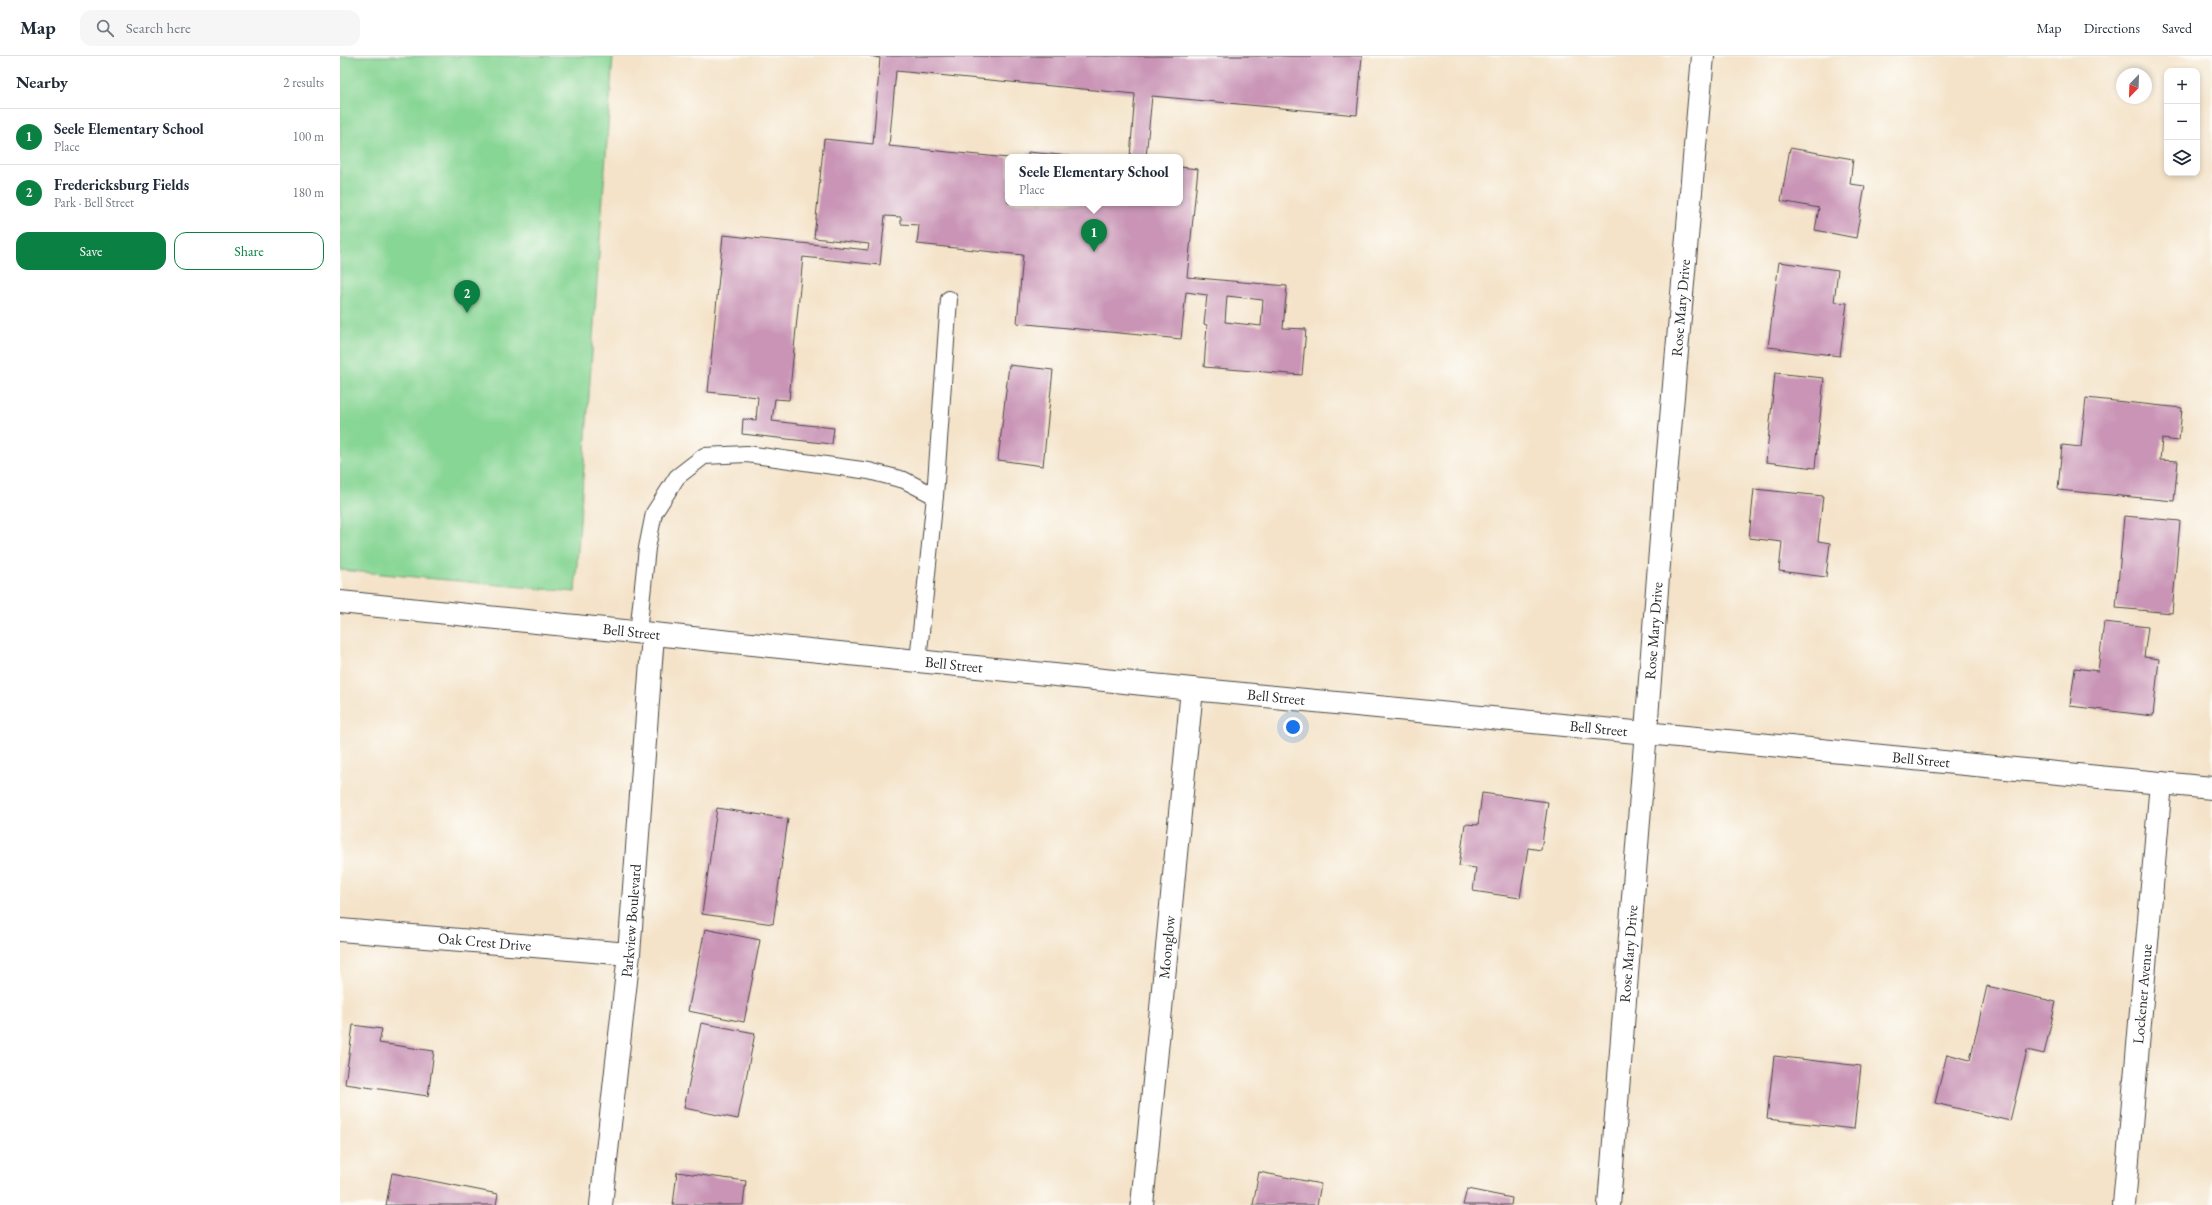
<!DOCTYPE html>
<meta charset="utf-8">
<style>
body{margin:0;font-family:"EB Garamond",serif;background:#f6f6f7;color:#1f2937}
.controls{position:absolute;right:12px;top:12px;display:grid;overflow:hidden;border-radius:8px;box-shadow:0 2px 6px #0003}
.controls button{width:36px;height:36px;display:grid;place-items:center;padding:0;border:0;border-bottom:1px solid #e0e1e3;background:#fff;color:#1f2937;font:20px sans-serif}
.compass{position:absolute;left:1776px;top:12px;width:36px;height:36px;border-radius:50%;background:#fff;box-shadow:0 2px 6px #0003;rotate:203deg}
.you{position:absolute;left:953px;top:671px;width:14px;height:14px;margin:-10px;border:3px solid #fff;border-radius:50%;background:#1a73e8;box-shadow:0 0 0 6px #1a73e833}
.badge{display:grid;place-items:center;width:26px;height:26px;border-radius:50%;background:#0b8043;color:#fff;font-size:13px;font-weight:700}
.pin{position:absolute;translate:-50% -33px;filter:drop-shadow(0 1px 2px #0008)}
.pin::after{content:'';position:absolute;top:21px;width:14px;height:12px;background:inherit;clip-path:polygon(0 0,100% 0,50% 100%)}
.popup{position:absolute;left:665px;top:98px;width:178px;height:52px;box-sizing:border-box;display:grid;place-content:center;border-radius:8px;background:#fff;filter:drop-shadow(0 1px 3px #0005);font-size:13px;white-space:nowrap;color:#747a83}
.popup b{font-size:15px;color:#1f2937}
.popup::after{content:'';position:absolute;left:50%;top:100%;margin-left:-8px;border:8px solid transparent;border-top-color:#fff}
.list{margin:0;padding:0;list-style:none}
h2{display:flex;justify-content:space-between;align-items:center;height:52px;margin:0;padding:0 16px;font-size:17px}
h2 small{font-size:13px;font-weight:400;color:#747a83}
.list li{display:grid;grid-template-columns:26px 1fr auto;gap:12px;align-items:center;box-sizing:border-box;height:56px;padding:0 16px;border-top:1px solid #e0e1e3}
.list b{display:block;font-size:15px;white-space:nowrap}
.list p{margin:0;font-size:13px;white-space:nowrap;color:#747a83}
.list em{font-size:13px;font-style:normal;color:#747a83}
.actions{display:flex;gap:8px;padding:12px 16px}
.actions a{flex:1;padding:9px 0;border:1px solid #0b8043;border-radius:12px;text-align:center;font-size:14px;color:#0b8043}
.actions .main{background:#0b8043;color:#fff}
.icon{flex:none;width:22px;height:22px;fill:none;stroke:currentColor;stroke-width:2;stroke-linecap:round;stroke-linejoin:round}
.map{position:relative;flex:none;width:1872px;height:1149px;overflow:hidden}
header{display:flex;align-items:center;gap:24px;box-sizing:border-box;height:56px;padding:0 20px;background:#fff;border-bottom:1px solid #e0e1e3}
header strong{font-size:19px}
nav{display:flex;gap:22px;margin-inline-start:auto;font-size:14px}
.search{width:280px;height:36px;background:#f6f6f7;display:flex;align-items:center;gap:10px;box-sizing:border-box;padding:0 14px;border-radius:12px;color:#747a83;font-size:15px}
main{display:flex}
aside{flex:1;background:#fff}
.map>svg:first-child{display:block}
.green{fill:#88d695;stroke:#5a8060}
.building{fill:#c994b6;fill-rule:evenodd}
.lines{fill:none;stroke-linecap:round;stroke-linejoin:round}
.service-casing{stroke:#494743;stroke-width:18}
.minor-casing{stroke:#494743;stroke-width:24}
.service{stroke:#fff;stroke-width:16}
.minor{stroke:#fff;stroke-width:22}
.labels{text-anchor:middle;stroke-width:3;stroke-linejoin:round;paint-order:stroke}
.street-label{font-size:15px;fill:#2b2b2b;stroke:#fdfcf7}
</style>
<header>
<strong>Map</strong>
<div class="search"><svg class="icon" aria-label="search" viewBox="0 0 24 24"><circle cx="10" cy="10" r="6"/><path d="M15 15l6 6"/></svg>Search here</div>
<nav><a>Map</a><a>Directions</a><a>Saved</a></nav>
</header>
<main>
<aside>
<h2>Nearby<small>2 results</small></h2>
<ul class="list">
<li><span class="badge">1</span><div><b>Seele Elementary School</b><p>Place</p></div><em>100 m</em></li>
<li><span class="badge">2</span><div><b>Fredericksburg Fields</b><p>Park · Bell Street</p></div><em>180 m</em></li>
</ul>
<div class="actions"><a class="main">Save</a><a>Share</a></div>
</aside>
<div class="map">
<svg width="1872" height="1149" viewBox="0 0 1872 1149">
<rect width="100%" height="100%" fill="#fdfcf7"/>
<filter id="ink" filterUnits="userSpaceOnUse"><feTurbulence type="fractalNoise" baseFrequency=".025" numOctaves="2"/><feDisplacementMap in="SourceGraphic" scale="8" xChannelSelector="R" yChannelSelector="G"/><feConvolveMatrix kernelMatrix="1 2 1 2 8 2 1 2 1" color-interpolation-filters="sRGB"/></filter>
<filter id="wash" filterUnits="userSpaceOnUse"><feTurbulence type="fractalNoise" baseFrequency=".012" numOctaves="4" result="noise"/><feDisplacementMap in="SourceGraphic" scale="16" xChannelSelector="R" yChannelSelector="G"/><feGaussianBlur stdDeviation="0.9" result="paint"/><feColorMatrix in="noise" values="0 0 0 0 0 0 0 0 0 0 0 0 0 0 0 0 0 1.4 0 .05"/><feComposite in="paint" operator="in"/></filter>
<g filter="url(#wash)">
<rect width="100%" height="100%" fill="#f4e3c9"/>
<polygon class="green" points="0,0 273,0 235,536 0,514"/>
<g id="blocks">
<g class="building">
<path d="M530,0H1022L1017,59L812,40L806,101H790L795,38L556,15L549,90L668,102V147H840V111L858,113L847,221L947,230L943,272L966,273L962,319L864,311L867,269L864,268L867,239L846,236L841,283L677,267L683,199L577,188L579,169L561,168V161L545,160L540,209L463,201L449,344L435,343L432,365L494,372L492,388L402,378L403,363L416,364L418,341L368,336L383,179L528,194L529,188L474,182L484,83L533,88L540,2ZM887,240L923,244L921,270L885,266Z"/>
<polygon points="1450,92 1513,103 1510,128 1525,130 1516,182 1475,174 1479,152 1441,145"/>
<polygon points="688,96 730,100 730,101 688,101"/>
<polygon points="1439,206 1498,214 1494,246 1507,247 1500,300 1428,291"/>
<polygon points="669,309 713,314 703,410 658,404"/>
<polygon points="1435,317 1484,322 1475,412 1426,406"/>
<polygon points="1746,342 1842,352 1839,385 1822,383 1820,404 1838,405 1834,445 1718,434 1722,389 1741,391"/>
<polygon points="1414,433 1483,440 1478,485 1490,487 1486,521 1439,515 1442,486 1409,482"/>
<polygon points="1784,460 1840,465 1832,557 1776,552"/>
<polygon points="1764,566 1808,571 1804,601 1819,603 1813,660 1730,650 1735,612 1758,615"/>
<polygon points="1142,737 1208,746 1201,794 1188,792 1180,842 1133,835 1136,812 1119,810 1125,768 1138,769"/>
<polygon points="377,752 448,763 433,868 362,858"/>
<polygon points="365,873 420,884 404,966 348,955"/>
<polygon points="1647,930 1716,946 1704,998 1687,994 1670,1065 1595,1047 1607,998 1630,1004"/>
<polygon points="361,967 415,977 398,1063 344,1052"/>
<polygon points="13,969 42,973 39,987 94,995 88,1040 5,1028"/>
<polygon points="1434,1000 1521,1010 1514,1073 1427,1063"/>
<polygon points="337,1116 406,1125 403,1149 333,1149"/>
<polygon points="919,1116 981,1128 977,1149 913,1149"/>
<polygon points="52,1117 158,1138 156,1149 46,1149"/>
<polygon points="1127,1133 1172,1142 1171,1149 1123,1149"/>
</g>
</g>
</g>
<g filter="url(#ink)">
<use href="#blocks" fill-opacity="0" stroke="#494743" stroke-width="1"/>
<g class="lines">
<defs>
<g id="service">
<polyline points="595,440 609,243"/>
<polyline points="298,577 307,492 314,457 337,421 364,400 407,398 529,415 564,424 595,440 578,605"/>
</g>
<g id="minor">
<path id="s1" d="M0,546L852,633L1872,732"/>
<path id="s2" d="M0,874L289,898"/>
<path id="s3" d="M261,1149L289,898L313,579"/>
<path id="s4" d="M802,1149L852,633"/>
<path id="s5" d="M1269,1149L1325,431L1363,0"/>
<path id="s6" d="M1784,1149L1821,727"/>
</g>
</defs>
<use href="#service" class="service-casing"/>
<use href="#minor" class="minor-casing"/>
<use href="#service" class="service"/>
<use href="#minor" class="minor"/>
</g>
</g>
<g class="labels">
<g class="street-label">
<text dy="5" stroke="none"><textPath href="#s5" startOffset="900">Rose Mary Drive</textPath></text>
<text dy="5" stroke="none"><textPath href="#s5" startOffset="576">Rose Mary Drive</textPath></text>
<text dy="5" stroke="none"><textPath href="#s1" startOffset="293">Bell Street</textPath></text>
<text dy="5" stroke="none"><textPath href="#s1" startOffset="617">Bell Street</textPath></text>
<text dy="5" stroke="none"><textPath href="#s1" startOffset="941">Bell Street</textPath></text>
<text dy="5" stroke="none"><textPath href="#s1" startOffset="1265">Bell Street</textPath></text>
<text dy="5" stroke="none"><textPath href="#s1" startOffset="1589">Bell Street</textPath></text>
<text dy="5" stroke="none"><textPath href="#s3" startOffset="286">Parkview Boulevard</textPath></text>
<text dy="5" stroke="none"><textPath href="#s2" startOffset="145">Oak Crest Drive</textPath></text>
<text dy="5" stroke="none"><textPath href="#s4" startOffset="259">Moonglow</textPath></text>
<text dy="5" stroke="none"><textPath href="#s5" startOffset="252">Rose Mary Drive</textPath></text>
<text dy="5" stroke="none"><textPath href="#s6" startOffset="212">Lockener Avenue</textPath></text>
</g>
</g>
</svg>
<div class="controls">
<button>+</button>
<button>−</button>
<button><svg class="icon" aria-label="layers" viewBox="0 0 24 24"><path d="M12 4l9 5-9 5-9-5zM3 14l9 5 9-5"/></svg></button>
</div>
<svg class="compass" viewBox="-18 -18 36 36"><path d="M0-13l5 13h-10z" fill="#e53935"/><path d="M0 13l5-13h-10z" fill="#747a83"/></svg>
<div class="you"></div>
<div class="pin badge" style="left:754px;top:196px">1</div>
<div class="popup"><b>Seele Elementary School</b>Place</div>
<div class="pin badge" style="left:127px;top:257px">2</div>
</div>
</main>
